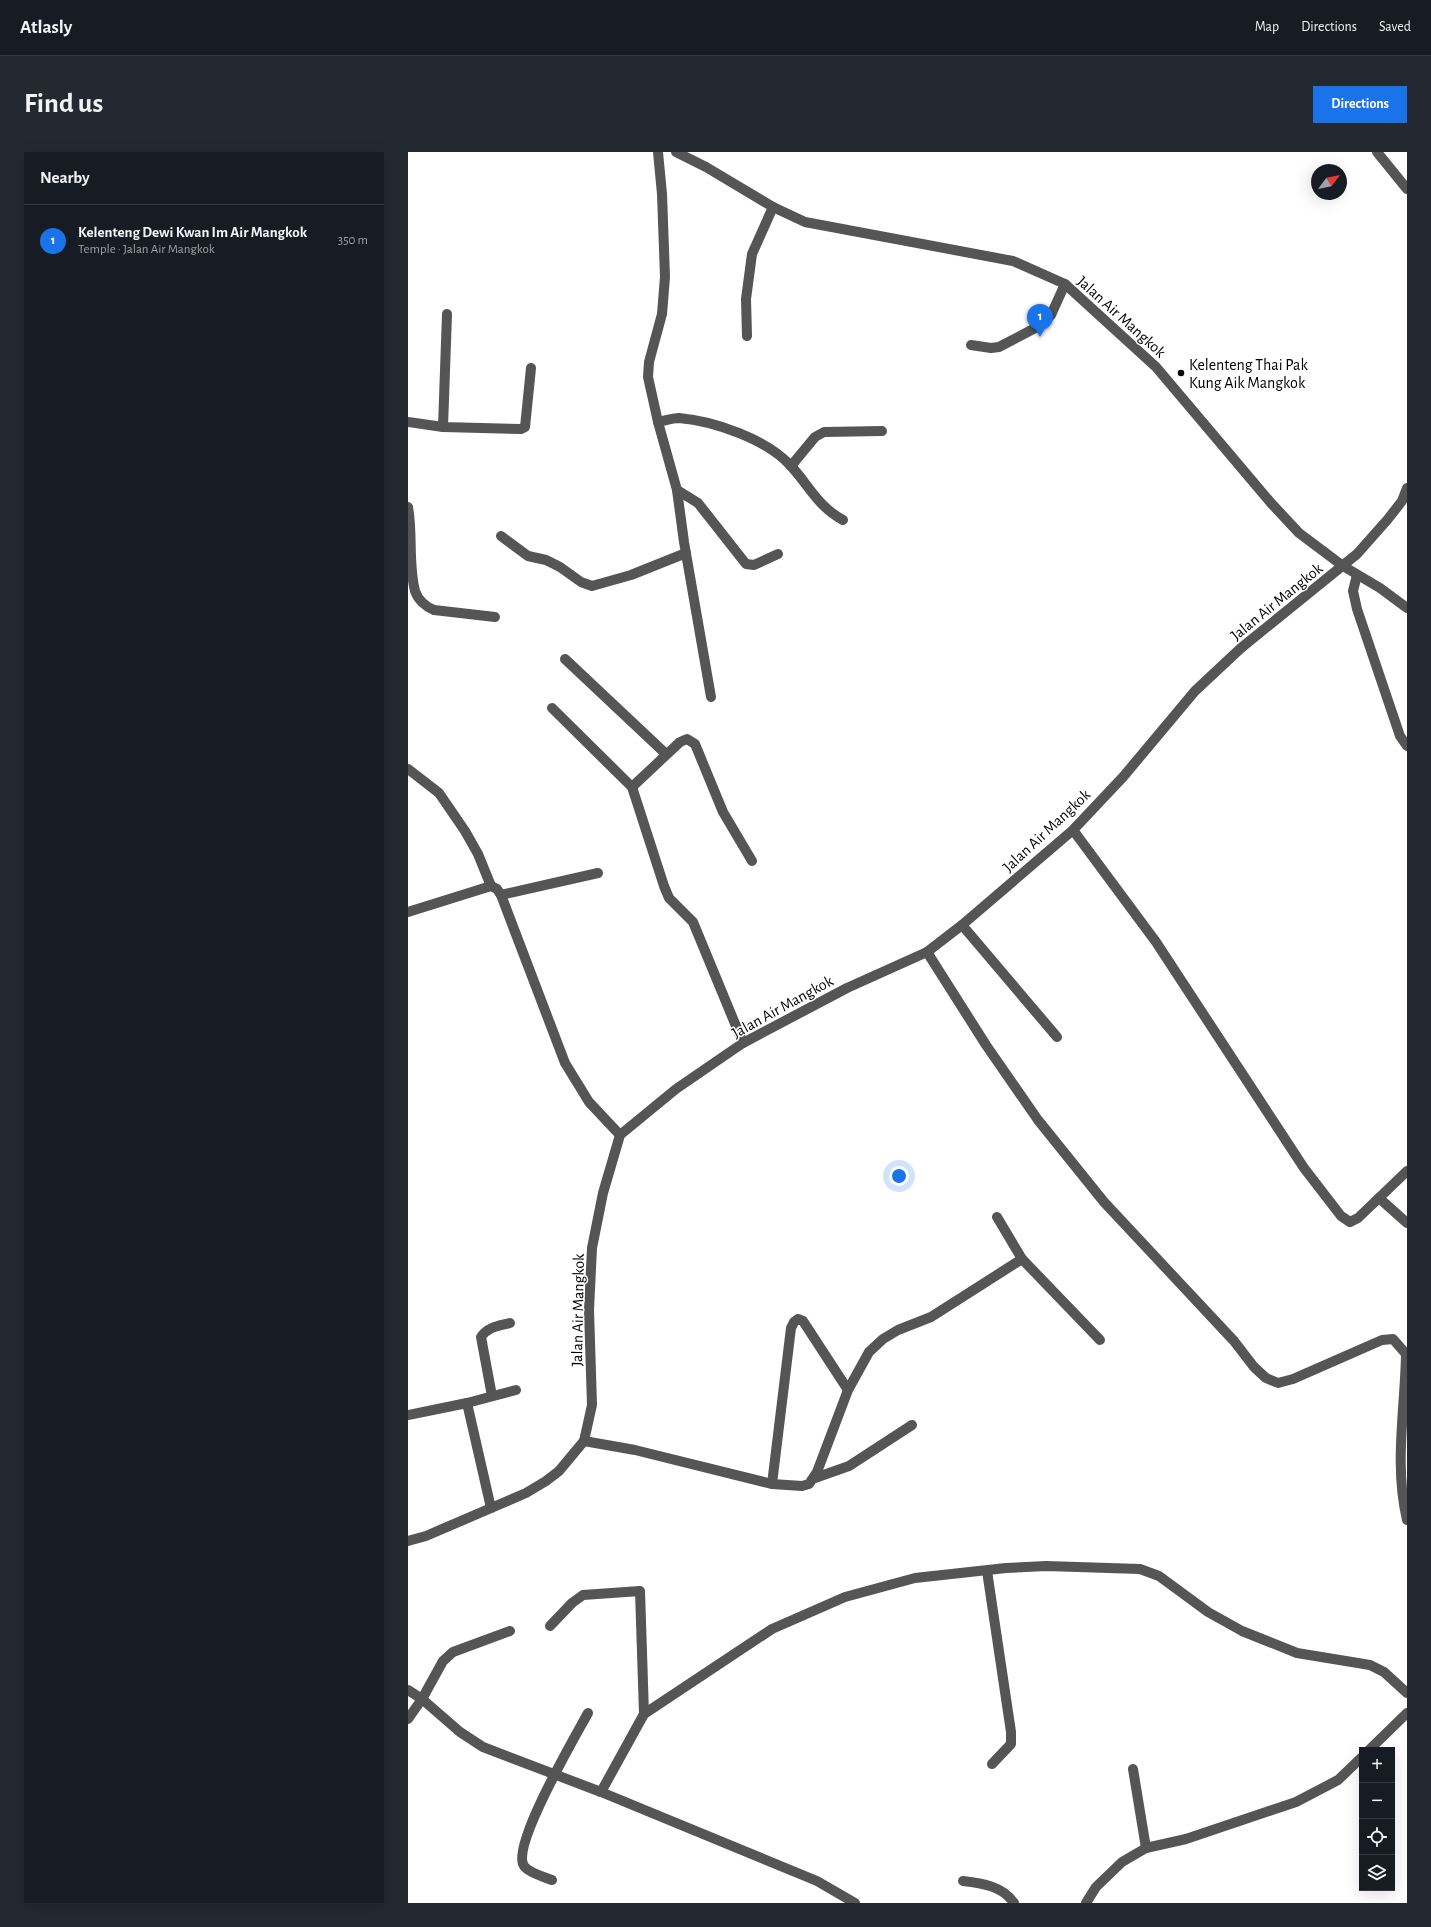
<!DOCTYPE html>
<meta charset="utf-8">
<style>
body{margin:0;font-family:"Alegreya Sans",sans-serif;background:#242831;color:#f1f3f6}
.controls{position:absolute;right:12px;bottom:12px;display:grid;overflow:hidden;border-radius:0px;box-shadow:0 4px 16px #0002}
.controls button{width:36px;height:36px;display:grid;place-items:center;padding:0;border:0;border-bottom:1px solid #363941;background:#171b24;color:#f1f3f6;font:20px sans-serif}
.compass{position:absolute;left:903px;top:12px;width:36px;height:36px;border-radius:50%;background:#171b24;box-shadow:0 4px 16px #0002;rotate:58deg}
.you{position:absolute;left:491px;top:1024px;width:14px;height:14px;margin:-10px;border:3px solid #fff;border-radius:50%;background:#1a73e8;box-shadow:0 0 0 6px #1a73e833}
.badge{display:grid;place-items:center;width:26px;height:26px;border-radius:50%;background:#1a73e8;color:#fff;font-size:13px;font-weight:700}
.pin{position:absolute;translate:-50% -33px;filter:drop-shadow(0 1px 2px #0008)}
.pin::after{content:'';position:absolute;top:21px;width:14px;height:12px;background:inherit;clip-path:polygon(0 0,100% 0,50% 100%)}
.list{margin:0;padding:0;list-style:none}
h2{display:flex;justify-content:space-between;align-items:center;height:52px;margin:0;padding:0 16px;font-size:17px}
h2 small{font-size:13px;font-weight:400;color:#9ea1a6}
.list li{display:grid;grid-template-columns:26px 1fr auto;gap:12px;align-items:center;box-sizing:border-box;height:72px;padding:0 16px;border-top:1px solid #363941}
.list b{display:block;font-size:15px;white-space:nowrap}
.list p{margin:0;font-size:13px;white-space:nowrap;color:#9ea1a6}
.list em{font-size:13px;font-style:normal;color:#9ea1a6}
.icon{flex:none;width:22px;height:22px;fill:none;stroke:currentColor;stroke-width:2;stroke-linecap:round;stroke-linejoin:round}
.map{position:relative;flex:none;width:999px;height:1751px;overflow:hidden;border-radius:0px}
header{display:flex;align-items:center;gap:24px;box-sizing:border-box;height:56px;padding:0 20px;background:#171b24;border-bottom:1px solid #363941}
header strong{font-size:19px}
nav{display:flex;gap:22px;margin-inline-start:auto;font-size:14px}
.intro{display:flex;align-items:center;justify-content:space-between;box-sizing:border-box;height:96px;padding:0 24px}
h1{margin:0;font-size:28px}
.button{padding:10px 18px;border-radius:0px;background:#1a73e8;color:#fff;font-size:14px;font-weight:700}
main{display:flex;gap:24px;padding:0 24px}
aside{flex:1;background:#171b24;border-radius:0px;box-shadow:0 4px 16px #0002}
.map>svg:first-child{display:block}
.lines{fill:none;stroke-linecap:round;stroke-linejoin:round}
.minor{stroke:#555;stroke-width:10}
.poi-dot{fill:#000;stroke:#fff;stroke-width:1.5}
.labels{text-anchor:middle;stroke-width:3;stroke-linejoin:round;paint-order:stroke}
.street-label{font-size:16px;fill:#000;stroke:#fff}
.poi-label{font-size:16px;fill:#000;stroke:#fff;text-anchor:start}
</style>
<header>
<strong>Atlasly</strong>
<nav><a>Map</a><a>Directions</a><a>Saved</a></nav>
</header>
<div class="intro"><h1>Find us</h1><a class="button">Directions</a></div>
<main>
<aside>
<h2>Nearby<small></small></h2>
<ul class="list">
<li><span class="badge">1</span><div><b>Kelenteng Dewi Kwan Im Air Mangkok</b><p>Temple · Jalan Air Mangkok</p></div><em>350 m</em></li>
</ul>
</aside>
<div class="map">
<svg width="999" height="1751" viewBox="0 0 999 1751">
<rect width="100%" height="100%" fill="#fff"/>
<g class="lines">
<g class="minor">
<polyline points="250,0 254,42 257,125 254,162 241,210 240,225 250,270 269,338 276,390 303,545"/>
<polyline points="268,0 298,15 365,55 397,70 605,109 657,132 748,215 863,351 891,381 935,414 972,436 999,456"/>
<polyline points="969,0 999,37"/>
<polyline points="339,184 338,147 344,102 365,55"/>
<polyline points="563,193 583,196 591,195 633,173 643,163 657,132"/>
<polyline points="0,270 35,275 113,277 117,275 123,216"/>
<path d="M250,270C256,269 264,266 271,266C306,269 358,287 382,313C401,333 409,354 435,368"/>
<polyline points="35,275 39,162"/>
<polyline points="383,314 407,285 416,280 474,279"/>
<polyline points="269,338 290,351 338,412 346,413 370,402"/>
<path d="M0,355C5,382 0,412 7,439C10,448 18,455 26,458L87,465"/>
<polyline points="93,384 120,404 138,408 152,415 173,430 184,434 223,423 278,401"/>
<polyline points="949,423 945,439 949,457 992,584 999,594"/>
<polyline points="157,507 258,602"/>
<polyline points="144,556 224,635 256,734 261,746 285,770 335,891"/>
<polyline points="0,617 31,641 57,679 70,702 83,734"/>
<polyline points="224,635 272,590 279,587 287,592 315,660 344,709"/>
<polyline points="665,678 748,790 896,1016 933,1064 942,1070 950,1066 999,1019"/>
<polyline points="93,743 190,721"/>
<polyline points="0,760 83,734 89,737 93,743 157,911 181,950 212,983"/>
<polyline points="554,773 649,885"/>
<path d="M519,800L578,893L630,968L696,1050L826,1189L846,1215L858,1226L870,1231L885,1227L974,1188L985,1187L998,1202C997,1258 986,1313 999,1368"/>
<polyline points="971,1046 999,1071"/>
<polyline points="589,1065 614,1107 692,1188"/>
<path d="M84,1244L73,1185C79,1175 91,1174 102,1171"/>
<polyline points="59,1251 83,1356"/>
<polyline points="0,1263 59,1251 108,1238"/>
<polyline points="176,1289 227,1298 364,1332 394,1334 401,1332 409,1320 440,1238 461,1200 475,1187 490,1178 523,1165 614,1107"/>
<polyline points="407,1326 441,1314 504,1273"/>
<polyline points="364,1332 383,1176 386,1170 390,1167 395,1169 440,1238"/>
<polyline points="0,1389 18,1384 118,1341 138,1329 151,1319 176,1289 184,1253 181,1158 184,1096 195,1041 212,983 268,937 335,891 439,836 519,800 554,773 665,678 715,625 787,539 833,496 949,402 980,367 994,349 999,336"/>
<polyline points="579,1419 603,1580 603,1592 584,1612"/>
<polyline points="142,1474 164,1451 175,1443 232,1439 236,1562"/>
<polyline points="0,1538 14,1547 52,1580 75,1595 193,1640 409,1729 447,1751"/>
<polyline points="0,1567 14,1547 35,1509 45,1500 102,1479"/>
<polyline points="961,1598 999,1561"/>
<polyline points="725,1617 738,1696"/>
<polyline points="193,1640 236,1562 364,1477 437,1445 507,1426 598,1416 638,1414 732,1417 751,1424 800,1460 834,1479 889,1501 962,1513 976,1520 999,1541"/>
<path d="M144,1728C136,1725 118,1720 115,1712C106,1689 167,1585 180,1561"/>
<path d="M555,1729C573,1731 595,1734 606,1751"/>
<polyline points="678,1751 688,1735 714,1710 738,1696 778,1687 888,1650 930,1628 954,1605"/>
</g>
</g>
<circle class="poi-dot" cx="773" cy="221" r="4"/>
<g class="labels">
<g class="street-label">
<text transform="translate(714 164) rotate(42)" y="6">Jalan Air Mangkok</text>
<text transform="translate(868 449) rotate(-39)" y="6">Jalan Air Mangkok</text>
<text transform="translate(638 678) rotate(-43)" y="6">Jalan Air Mangkok</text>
<text transform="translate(374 854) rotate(-29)" y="6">Jalan Air Mangkok</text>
<text transform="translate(169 1158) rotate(-89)" y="6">Jalan Air Mangkok</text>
</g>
<g class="poi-label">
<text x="781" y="218">Kelenteng Thai Pak<tspan x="781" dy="18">Kung Aik Mangkok</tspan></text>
</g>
</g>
</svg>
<div class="controls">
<button>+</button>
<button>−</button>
<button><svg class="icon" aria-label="locate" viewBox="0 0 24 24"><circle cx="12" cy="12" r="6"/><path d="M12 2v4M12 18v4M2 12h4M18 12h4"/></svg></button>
<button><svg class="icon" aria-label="layers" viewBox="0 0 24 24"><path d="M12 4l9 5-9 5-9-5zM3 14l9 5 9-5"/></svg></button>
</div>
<svg class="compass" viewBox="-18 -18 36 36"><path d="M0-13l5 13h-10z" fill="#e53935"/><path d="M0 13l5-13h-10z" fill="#9ea1a6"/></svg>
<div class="you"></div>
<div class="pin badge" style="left:632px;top:185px">1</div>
</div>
</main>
